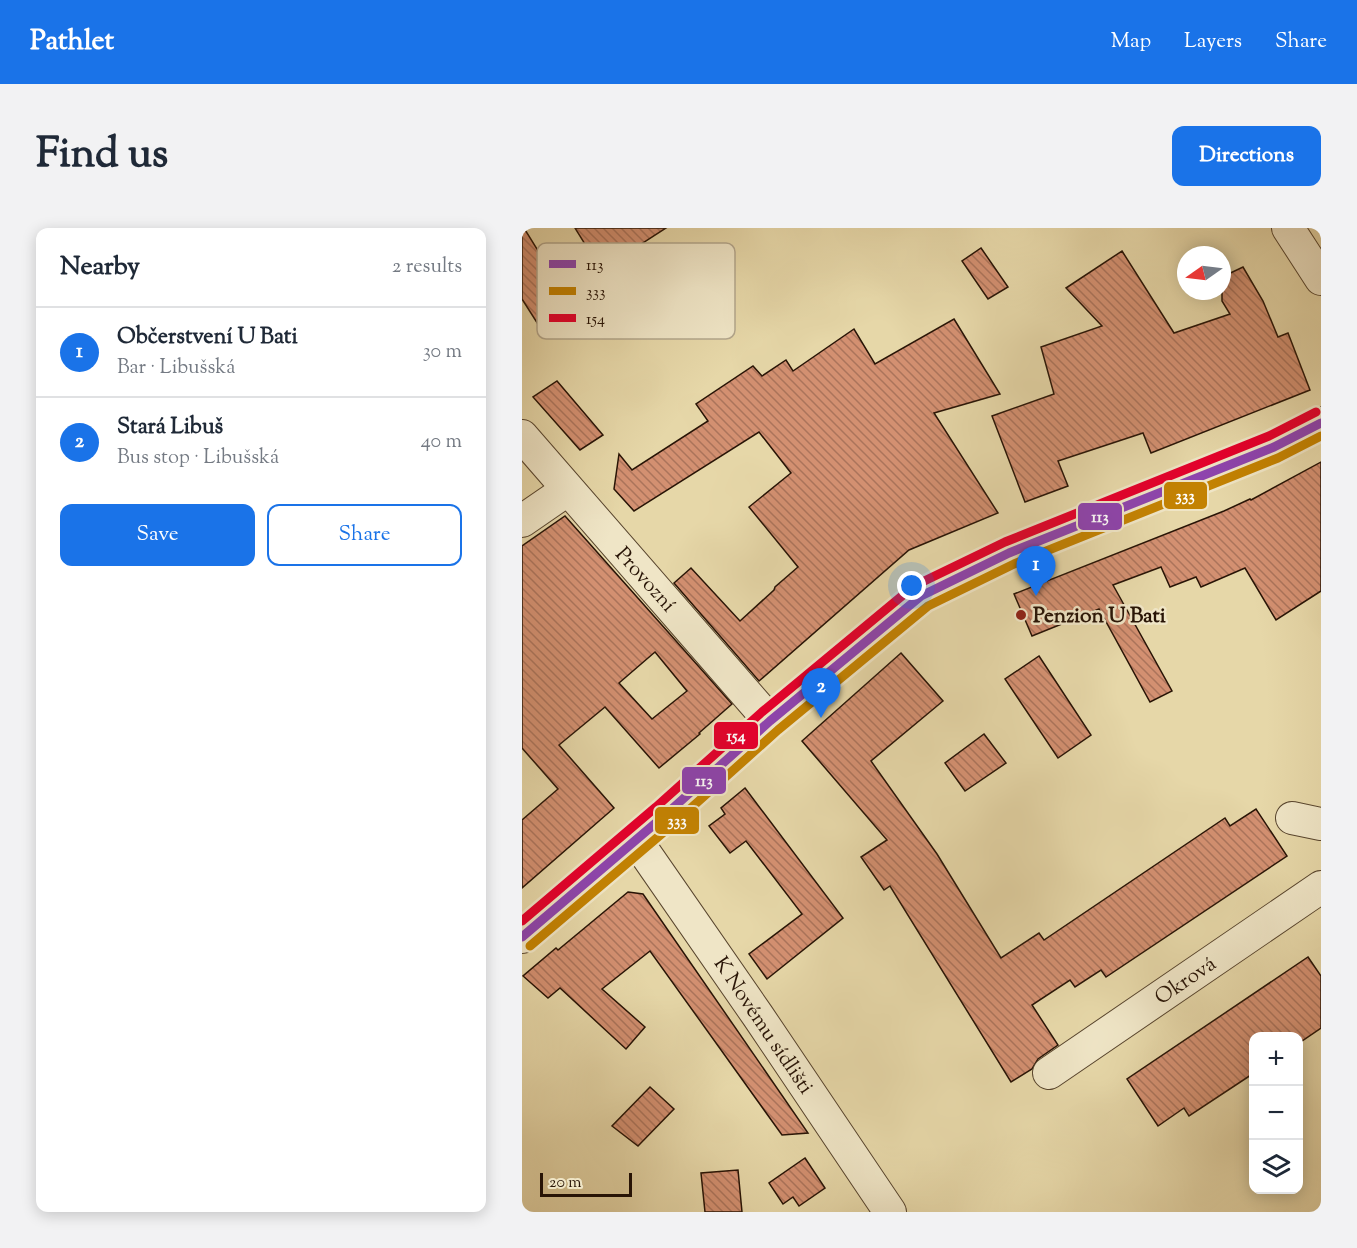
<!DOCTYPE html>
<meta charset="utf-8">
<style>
body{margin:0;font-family:"Sorts Mill Goudy",serif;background:#f2f2f3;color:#1f2937}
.controls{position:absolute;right:18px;bottom:18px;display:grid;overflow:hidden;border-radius:12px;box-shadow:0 3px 15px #0003}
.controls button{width:54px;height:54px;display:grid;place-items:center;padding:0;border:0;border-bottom:2px solid #e0e1e3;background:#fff;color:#1f2937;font:30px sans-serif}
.compass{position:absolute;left:655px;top:18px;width:54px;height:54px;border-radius:50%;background:#fff;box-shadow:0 3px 15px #0003;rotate:256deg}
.scale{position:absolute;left:18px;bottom:15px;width:92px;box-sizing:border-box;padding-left:6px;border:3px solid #281406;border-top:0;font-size:16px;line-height:21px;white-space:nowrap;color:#281406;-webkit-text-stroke:4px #efe5c6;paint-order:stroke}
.you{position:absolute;left:390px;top:358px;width:21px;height:21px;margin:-15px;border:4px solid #fff;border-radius:50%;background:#1a73e8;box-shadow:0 0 0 9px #1a73e833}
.badge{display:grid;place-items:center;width:39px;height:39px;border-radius:50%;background:#1a73e8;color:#fff;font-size:20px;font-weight:700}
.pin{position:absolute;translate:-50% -50px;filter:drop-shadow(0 2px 3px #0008)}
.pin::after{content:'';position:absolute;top:32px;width:21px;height:18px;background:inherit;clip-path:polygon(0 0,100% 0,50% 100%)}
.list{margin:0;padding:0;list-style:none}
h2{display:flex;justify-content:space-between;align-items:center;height:78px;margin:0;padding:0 24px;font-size:26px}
h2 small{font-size:20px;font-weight:400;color:#747a83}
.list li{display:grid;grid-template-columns:39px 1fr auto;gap:18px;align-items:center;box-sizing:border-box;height:90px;padding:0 24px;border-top:2px solid #e0e1e3}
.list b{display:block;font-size:22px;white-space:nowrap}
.list p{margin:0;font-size:20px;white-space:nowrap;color:#747a83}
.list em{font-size:20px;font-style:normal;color:#747a83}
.actions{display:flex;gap:12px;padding:18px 24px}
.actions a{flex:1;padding:14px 0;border:2px solid #1a73e8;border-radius:12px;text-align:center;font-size:21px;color:#1a73e8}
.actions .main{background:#1a73e8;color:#fff}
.icon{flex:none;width:33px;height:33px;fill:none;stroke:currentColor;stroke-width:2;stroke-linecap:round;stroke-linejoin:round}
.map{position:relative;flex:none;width:799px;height:984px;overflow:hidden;border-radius:12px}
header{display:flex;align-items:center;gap:36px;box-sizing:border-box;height:84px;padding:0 30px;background:#1a73e8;color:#fff}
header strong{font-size:28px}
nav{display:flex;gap:33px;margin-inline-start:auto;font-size:21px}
.intro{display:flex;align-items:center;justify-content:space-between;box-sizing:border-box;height:144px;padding:0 36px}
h1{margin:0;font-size:42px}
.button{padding:15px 27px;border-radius:12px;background:#1a73e8;color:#fff;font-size:21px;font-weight:700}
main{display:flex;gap:36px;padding:0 36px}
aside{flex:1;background:#fff;border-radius:12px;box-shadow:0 3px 15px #0003}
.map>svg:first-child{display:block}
.building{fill:url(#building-back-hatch);stroke:#281406;stroke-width:1.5;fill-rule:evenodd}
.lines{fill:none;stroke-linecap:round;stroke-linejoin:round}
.minor-casing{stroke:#58452e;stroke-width:34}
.minor{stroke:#efe5c6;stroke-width:32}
.bus-1-casing{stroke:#efe5c6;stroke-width:14}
.bus-2-casing{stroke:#efe5c6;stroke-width:14}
.bus-3-casing{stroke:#efe5c6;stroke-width:14}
.bus-1{stroke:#8e44ad;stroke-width:9}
.bus-2{stroke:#c38202;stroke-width:9}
.bus-3{stroke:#e4002b;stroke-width:9}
.poi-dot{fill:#8f2418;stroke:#efe5c6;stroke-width:2}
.labels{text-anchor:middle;stroke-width:5;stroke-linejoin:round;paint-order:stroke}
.street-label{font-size:21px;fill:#281406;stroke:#efe5c6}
.poi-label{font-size:21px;font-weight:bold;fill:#281406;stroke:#efe5c6;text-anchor:start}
.key{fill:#efe5c6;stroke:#b3a68c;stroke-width:1.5}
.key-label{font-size:16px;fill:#281406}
.line-badge{stroke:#efe5c6;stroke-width:2}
.badge-label{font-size:16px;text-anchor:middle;font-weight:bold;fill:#fff}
</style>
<header>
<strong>Pathlet</strong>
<nav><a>Map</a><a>Layers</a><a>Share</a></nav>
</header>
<div class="intro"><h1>Find us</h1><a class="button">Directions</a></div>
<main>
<aside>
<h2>Nearby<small>2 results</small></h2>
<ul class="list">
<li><span class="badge">1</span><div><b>Občerstvení U Bati</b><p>Bar · Libušská</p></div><em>30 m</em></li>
<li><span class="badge">2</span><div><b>Stará Libuš</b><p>Bus stop · Libušská</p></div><em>40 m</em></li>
</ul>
<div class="actions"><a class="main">Save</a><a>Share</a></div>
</aside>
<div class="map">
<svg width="799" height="984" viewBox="0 0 799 984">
<defs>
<pattern id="building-back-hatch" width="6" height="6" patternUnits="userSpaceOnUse" patternTransform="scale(1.5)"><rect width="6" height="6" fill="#d39071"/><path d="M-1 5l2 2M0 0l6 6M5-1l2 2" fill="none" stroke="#ab745b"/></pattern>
</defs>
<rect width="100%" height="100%" fill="#e6d7a8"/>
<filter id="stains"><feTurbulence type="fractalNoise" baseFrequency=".00333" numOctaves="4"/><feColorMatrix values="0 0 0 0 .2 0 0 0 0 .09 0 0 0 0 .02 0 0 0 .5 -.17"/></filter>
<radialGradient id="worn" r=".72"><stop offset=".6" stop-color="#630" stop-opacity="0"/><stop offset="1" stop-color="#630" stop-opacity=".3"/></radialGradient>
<g class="building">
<polygon points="0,0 2,0 31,47 18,56 38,88 19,101 0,71"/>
<polygon points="53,0 144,0 79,42"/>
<polygon points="459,20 486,59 466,71 440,33"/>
<polygon points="600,23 652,105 708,86 700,73 700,49 721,39 741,73 756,109 766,105 788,162 629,225 621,205 536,233 546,258 503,274 470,188 532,166 519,119 580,98 544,60"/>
<polygon points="432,91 478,166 412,185 476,285 387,322 237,453 152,355 169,340 218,393 252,362 253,359 276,339 227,279 269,245 237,204 112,283 92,261 97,226 110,242 186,193 174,176 231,138 240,148 264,132 271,143 332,101 353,136"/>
<polygon points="35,153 81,207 58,222 11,169"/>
<polygon points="799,234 799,363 754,392 723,340 679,359 674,349 648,359 639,339 591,357 650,463 628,474 577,381 510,408 492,366 702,283 728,271 729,272"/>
<path d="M43,288L210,476L177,505L178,506L137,540L83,479L37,517L92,580L0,660V592L36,561L0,520V318ZM133,424L165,463L130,491L97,455Z"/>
<polygon points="379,425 421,473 349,533 415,626 479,730 517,705 522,712 703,590 708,598 734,581 765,628 584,749 579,742 553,759 548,752 510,777 536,817 516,831 510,841 489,854 368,658 362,662 339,629 365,612 280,513"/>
<polygon points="517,428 569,507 536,530 483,451"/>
<polygon points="462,506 484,535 443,563 423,535"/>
<polygon points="223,560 321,690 245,751 227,726 280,686 224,613 208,625 187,598 203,586 199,580"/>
<polygon points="106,664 121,666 286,905 260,907 128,723 80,761 123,799 104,821 38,760 26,770 1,748 34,720 36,722"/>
<polygon points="786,729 799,748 799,800 777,815 777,808 732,808 732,845 667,888 662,880 636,898 605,851"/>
<polygon points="128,859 152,881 116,918 90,898"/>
<polygon points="283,930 303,960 277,978 271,969 261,976 247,955"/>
<polygon points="216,942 220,984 183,984 179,945"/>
</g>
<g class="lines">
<defs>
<g id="minor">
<polyline points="766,0 799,51"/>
<polyline points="0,208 248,493"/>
<polyline points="0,293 45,262"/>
<polyline points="770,590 799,596"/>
<polyline points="114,612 236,788 368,984"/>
<polyline points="0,709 142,588 248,493 399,368 487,325 752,219 799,195"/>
<polyline points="527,845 799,659"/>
</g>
</defs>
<use href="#minor" class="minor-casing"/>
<use href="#minor" class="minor"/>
<defs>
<polyline id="bus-1" points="0,709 142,588 248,493 399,368 487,325 752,219 799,195"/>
<polyline id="bus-2" points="8,718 150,597 256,502 406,378 492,336 756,230 799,208"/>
<polyline id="bus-3" points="0,693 134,579 240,484 392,358 483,314 747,208 794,184"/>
</defs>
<use href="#bus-1" class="bus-1-casing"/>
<use href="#bus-2" class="bus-2-casing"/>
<use href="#bus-3" class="bus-3-casing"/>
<use href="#bus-1" class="bus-1"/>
<use href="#bus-2" class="bus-2"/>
<use href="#bus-3" class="bus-3"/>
</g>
<circle class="poi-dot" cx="499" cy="387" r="6"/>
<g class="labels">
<g class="street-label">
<text transform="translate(124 351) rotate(48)" y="7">Provozní</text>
<text transform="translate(663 752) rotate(-34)" y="7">Okrová</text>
<text transform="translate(242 797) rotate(56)" y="7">K Novému sídlišti</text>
</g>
<g class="poi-label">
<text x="511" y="394">Penzion U Bati</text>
</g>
</g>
<rect x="15" y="15" width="198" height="96" rx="9" class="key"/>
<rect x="27" y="32" width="27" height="8" fill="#8e44ad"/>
<rect x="27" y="59" width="27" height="8" fill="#c38202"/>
<rect x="27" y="86" width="27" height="8" fill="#e4002b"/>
<g class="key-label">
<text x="64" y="42">113</text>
<text x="64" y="69">333</text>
<text x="64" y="96">154</text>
</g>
<g class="line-badge">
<rect x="641" y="253" width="45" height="29" rx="6" fill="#c38202"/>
<rect x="555" y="274" width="46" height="29" rx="6" fill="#8e44ad"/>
<rect x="191" y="493" width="46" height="29" rx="6" fill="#e4002b"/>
<rect x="159" y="538" width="46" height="29" rx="6" fill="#8e44ad"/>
<rect x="132" y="578" width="46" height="29" rx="6" fill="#c38202"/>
</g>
<g class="badge-label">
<text x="663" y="273">333</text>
<text x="578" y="294">113</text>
<text x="214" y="513">154</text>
<text x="182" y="558">113</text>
<text x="155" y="598">333</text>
</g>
<rect width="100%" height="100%" filter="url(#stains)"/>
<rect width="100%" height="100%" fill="url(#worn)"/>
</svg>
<div class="controls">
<button>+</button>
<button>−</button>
<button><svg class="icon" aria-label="layers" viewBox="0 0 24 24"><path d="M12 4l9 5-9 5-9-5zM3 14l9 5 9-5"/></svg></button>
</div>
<svg class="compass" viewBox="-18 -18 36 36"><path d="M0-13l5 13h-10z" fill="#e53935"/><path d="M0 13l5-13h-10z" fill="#747a83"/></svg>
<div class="scale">20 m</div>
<div class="you"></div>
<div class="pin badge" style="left:514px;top:368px">1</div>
<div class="pin badge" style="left:299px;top:490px">2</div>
</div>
</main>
